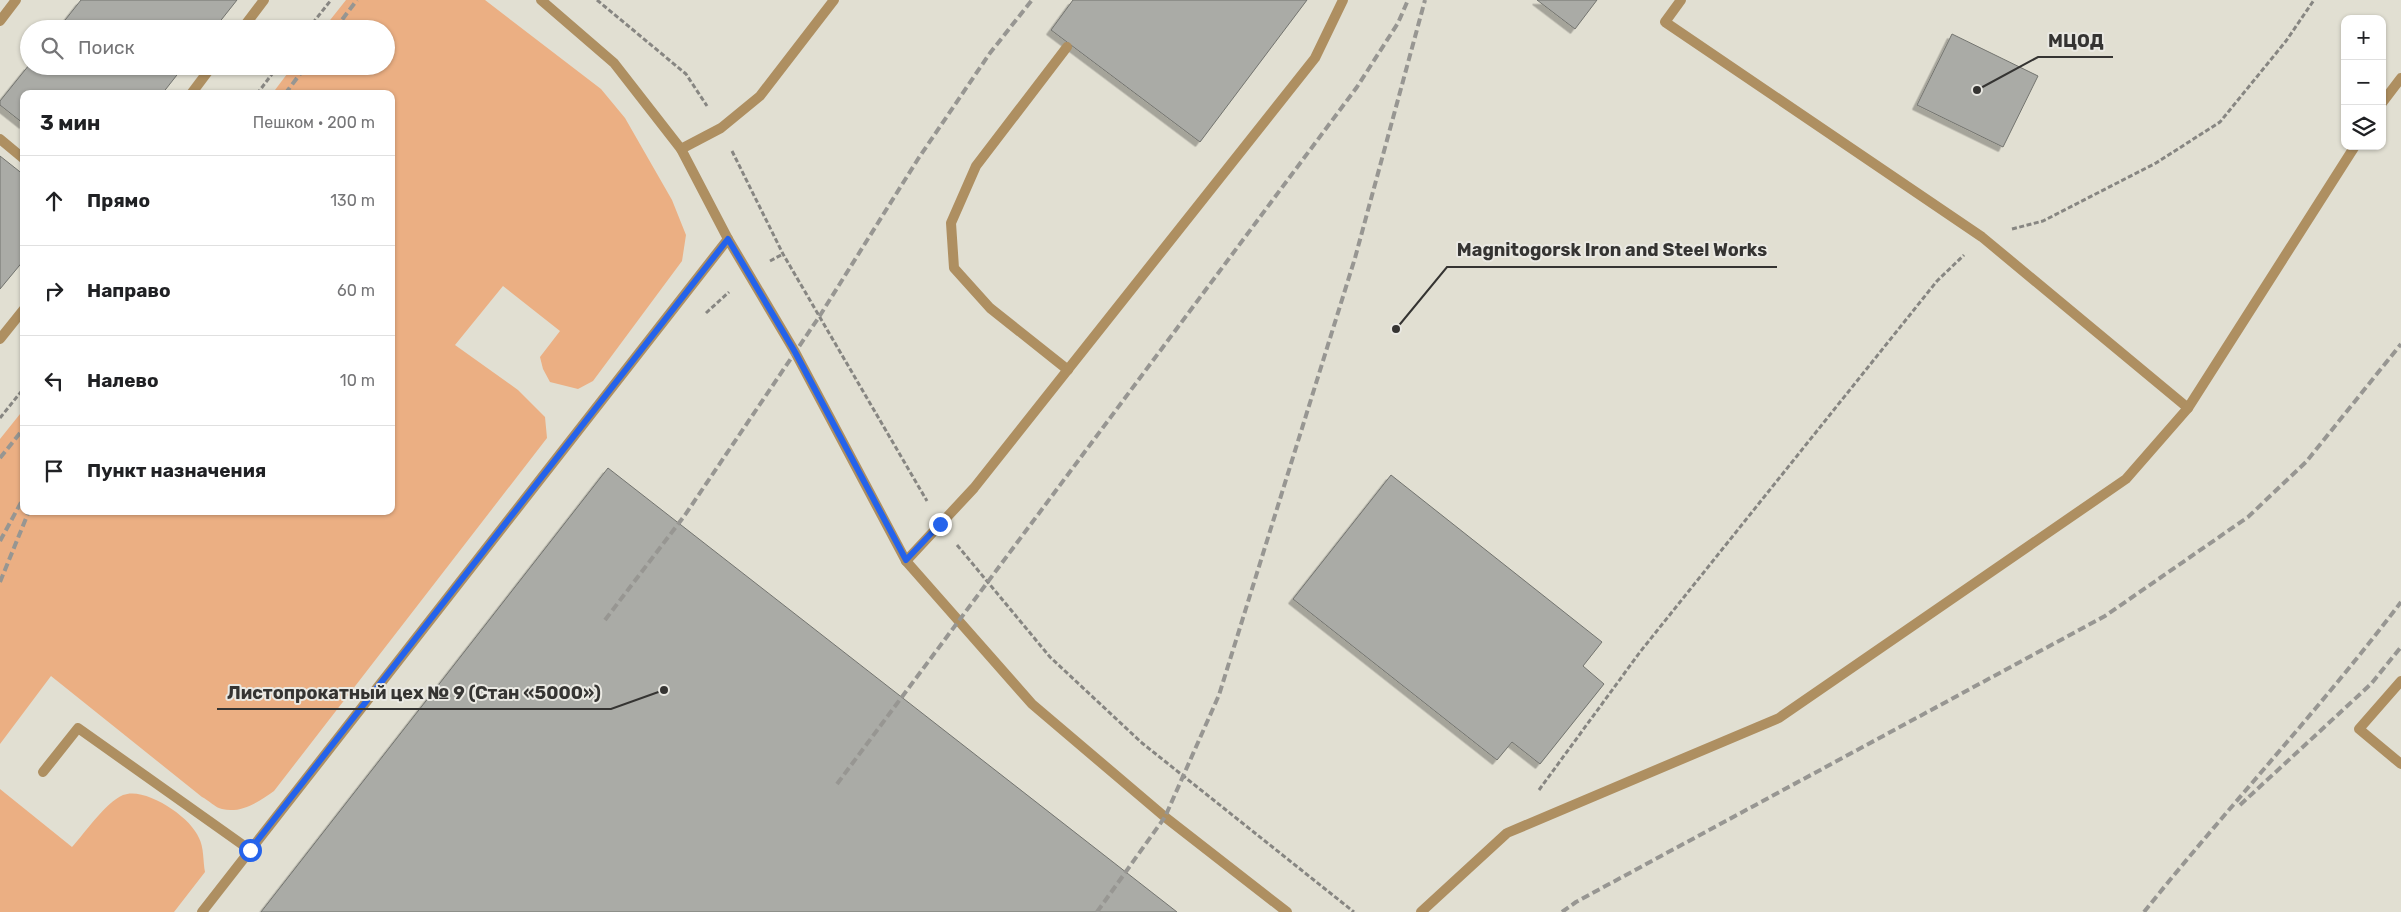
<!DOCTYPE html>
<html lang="ru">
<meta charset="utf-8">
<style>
body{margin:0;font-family:Rubik,sans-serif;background:#f6f6f6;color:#202124}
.controls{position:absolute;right:15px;top:15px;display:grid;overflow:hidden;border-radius:10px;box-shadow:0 1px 4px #0004}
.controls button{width:45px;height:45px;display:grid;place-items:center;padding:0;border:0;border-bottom:1px solid #e0e0e0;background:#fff;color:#202124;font:25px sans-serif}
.stop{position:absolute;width:15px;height:15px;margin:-11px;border:4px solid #2563eb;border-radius:50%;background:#fff}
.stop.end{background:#2563eb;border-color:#fff;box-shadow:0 1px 5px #0008}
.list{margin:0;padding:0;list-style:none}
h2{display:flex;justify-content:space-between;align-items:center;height:65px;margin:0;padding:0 20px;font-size:21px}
h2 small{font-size:16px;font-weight:400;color:#757577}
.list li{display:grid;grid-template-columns:32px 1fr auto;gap:15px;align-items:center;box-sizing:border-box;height:90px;padding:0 20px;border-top:1px solid #e0e0e0}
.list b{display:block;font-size:19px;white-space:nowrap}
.list em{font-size:16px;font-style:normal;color:#757577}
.icon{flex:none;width:28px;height:28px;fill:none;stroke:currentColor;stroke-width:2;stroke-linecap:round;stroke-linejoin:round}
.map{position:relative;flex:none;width:2401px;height:912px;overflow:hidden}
.search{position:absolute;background:#fff;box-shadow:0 1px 4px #0004;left:20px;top:20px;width:375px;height:55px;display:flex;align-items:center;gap:12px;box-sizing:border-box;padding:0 18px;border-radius:28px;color:#757577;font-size:19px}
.panel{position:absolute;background:#fff;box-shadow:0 1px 4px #0004;left:20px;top:90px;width:375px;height:425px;border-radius:10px}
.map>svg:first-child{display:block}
.built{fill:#e1dfd2;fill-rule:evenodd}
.green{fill:#ebaf83}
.building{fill:#aaaba6;stroke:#73746f;filter:url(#shadow)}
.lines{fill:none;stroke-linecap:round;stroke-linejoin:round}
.path{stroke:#878682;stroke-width:3;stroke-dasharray:5 2.5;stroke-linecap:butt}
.service{stroke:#ae8f61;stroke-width:10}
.rail{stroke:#979692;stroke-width:4;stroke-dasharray:8 4;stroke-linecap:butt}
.route{stroke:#2563eb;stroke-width:6}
.leader{fill:none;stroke:#353432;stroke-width:2}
.callout-dot{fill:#353432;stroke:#eae9e3;stroke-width:2}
.callout-label{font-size:18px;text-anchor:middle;font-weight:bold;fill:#353432;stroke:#eae9e3;stroke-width:4;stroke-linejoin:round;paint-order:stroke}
</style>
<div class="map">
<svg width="2401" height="912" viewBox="0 0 2401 912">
<defs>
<filter id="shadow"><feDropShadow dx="-4.5" dy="4.5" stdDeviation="0" flood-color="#0004"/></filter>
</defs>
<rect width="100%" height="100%" fill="#eae9e3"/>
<path class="built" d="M0,0H2401V912H0ZM2345,19H2382V146H2345ZM29,29H386V66H29ZM24,94H391V511H24Z"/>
<g class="green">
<path d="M346,0H485L601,89L625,118L672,200L686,235L682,261L593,381L578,389L550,382L543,369L540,357L560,331L503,286L455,345L518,390L545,417L547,438L274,791C260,801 241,814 222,809C216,808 208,800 202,797L51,676L0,744V439L24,409V511H391V94H272L293,66H386V29H323Z"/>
<path d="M0,789L72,847C85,833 105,803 123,795C145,786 191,817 199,838C204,847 203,862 205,872L174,912H0Z"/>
</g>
<g class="building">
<polygon points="81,0 237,0 214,29 58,29"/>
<polygon points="1073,0 1307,0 1200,142 1051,30"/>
<polygon points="1537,0 1597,0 1575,29"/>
<polygon points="1952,34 2038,76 2003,147 1917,105"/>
<polygon points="29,65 29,66 184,66 162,94 24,94 24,124 0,105 0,101"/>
<polygon points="0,156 24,175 24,260 0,289"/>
<polygon points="608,468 1177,912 261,912"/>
<polygon points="1391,475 1602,642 1583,666 1604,684 1540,764 1512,742 1497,760 1293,599"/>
</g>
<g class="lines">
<g class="path">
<polyline points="597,0 686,74 707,106"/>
<polyline points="308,29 331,0"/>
<polyline points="257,94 278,66"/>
<polyline points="732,151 783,254 927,501"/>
<polyline points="2012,229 2043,221 2156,163 2220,122 2286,41 2314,0"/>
<polyline points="770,261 783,254"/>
<polyline points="706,313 729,292"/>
<polyline points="0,418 24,388"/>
<polyline points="957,545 1050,657 1142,743 1354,912"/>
<polyline points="1539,790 1640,652 1937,281 1964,255"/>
</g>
<g class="service">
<polyline points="541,0 614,63 681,149 728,239"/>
<polyline points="1681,0 1665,22 1982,237 2188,408"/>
<polyline points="0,21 16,0"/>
<polyline points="242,29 264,0"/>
<polyline points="1067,47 976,166 951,223 954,268 990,308 1068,370"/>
<polyline points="191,94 212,66"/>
<polyline points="2382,103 2401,78"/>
<polyline points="0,139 24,159"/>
<polyline points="681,149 721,128 760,96 834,0"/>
<polyline points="0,339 24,309"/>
<polyline points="906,561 974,488 1315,58 1343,0"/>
<polyline points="2401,681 2359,729 2401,764"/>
<polyline points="43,772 78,728 250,850"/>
<polyline points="202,912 728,239 795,352 906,561 1032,704 1165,817 1287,912"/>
<polyline points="1421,912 1507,833 1779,718 2126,479 2188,408 2355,146"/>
</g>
<g class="rail">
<polyline points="335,29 357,0"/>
<polyline points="285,94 306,66"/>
<polyline points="0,458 24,428"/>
<polyline points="0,541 24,497"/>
<polyline points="0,582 29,511"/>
<polyline points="605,620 685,515 819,317 918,159 990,53 1032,0"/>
<polyline points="837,784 1357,87 1398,23 1408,0"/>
<polyline points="2240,805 2371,684 2401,647"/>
<polyline points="1097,912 1165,817 1219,695 1355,258 1425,0"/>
<polyline points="1562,912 1576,902 2105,616 2248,517 2306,462 2401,344"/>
<path d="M2144,912C2228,807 2320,709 2401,602"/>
</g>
</g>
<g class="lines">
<polyline class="route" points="250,850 728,239 795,352 906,560 940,524"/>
</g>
<path class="leader" d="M1977 90L2038 57H2113M1396 329L1447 267H1777M664 690L611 709H217"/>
<g class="callout-dot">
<circle cx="1977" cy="90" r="5"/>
<circle cx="1396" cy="329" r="5"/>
<circle cx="664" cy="690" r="5"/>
</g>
<g class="callout-label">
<text x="2076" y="47">МЦОД</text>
<text x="1612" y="256">Magnitogorsk Iron and Steel Works</text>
<text x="414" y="699">Листопрокатный цех № 9 (Стан «5000»)</text>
</g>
</svg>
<div class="controls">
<button>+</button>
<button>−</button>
<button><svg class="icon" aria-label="layers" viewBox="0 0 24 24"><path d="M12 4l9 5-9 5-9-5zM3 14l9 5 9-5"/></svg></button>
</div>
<div class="stop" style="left:250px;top:850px"></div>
<div class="stop end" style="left:940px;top:524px"></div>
<div class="search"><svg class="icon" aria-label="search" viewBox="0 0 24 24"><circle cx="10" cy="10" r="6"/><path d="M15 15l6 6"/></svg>Поиск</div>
<section class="panel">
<h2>3 мин<small>Пешком · 200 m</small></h2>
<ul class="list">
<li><svg class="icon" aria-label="ahead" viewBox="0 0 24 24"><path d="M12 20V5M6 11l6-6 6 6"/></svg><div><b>Прямо</b></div><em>130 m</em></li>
<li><svg class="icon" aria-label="right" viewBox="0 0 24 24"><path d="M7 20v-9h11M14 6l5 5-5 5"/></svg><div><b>Направо</b></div><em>60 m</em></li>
<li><svg class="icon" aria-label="left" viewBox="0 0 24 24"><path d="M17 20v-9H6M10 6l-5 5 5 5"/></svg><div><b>Налево</b></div><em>10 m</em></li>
<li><svg class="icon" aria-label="arrive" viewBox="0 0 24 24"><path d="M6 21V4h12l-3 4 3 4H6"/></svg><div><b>Пункт назначения</b></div></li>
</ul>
</section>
</div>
